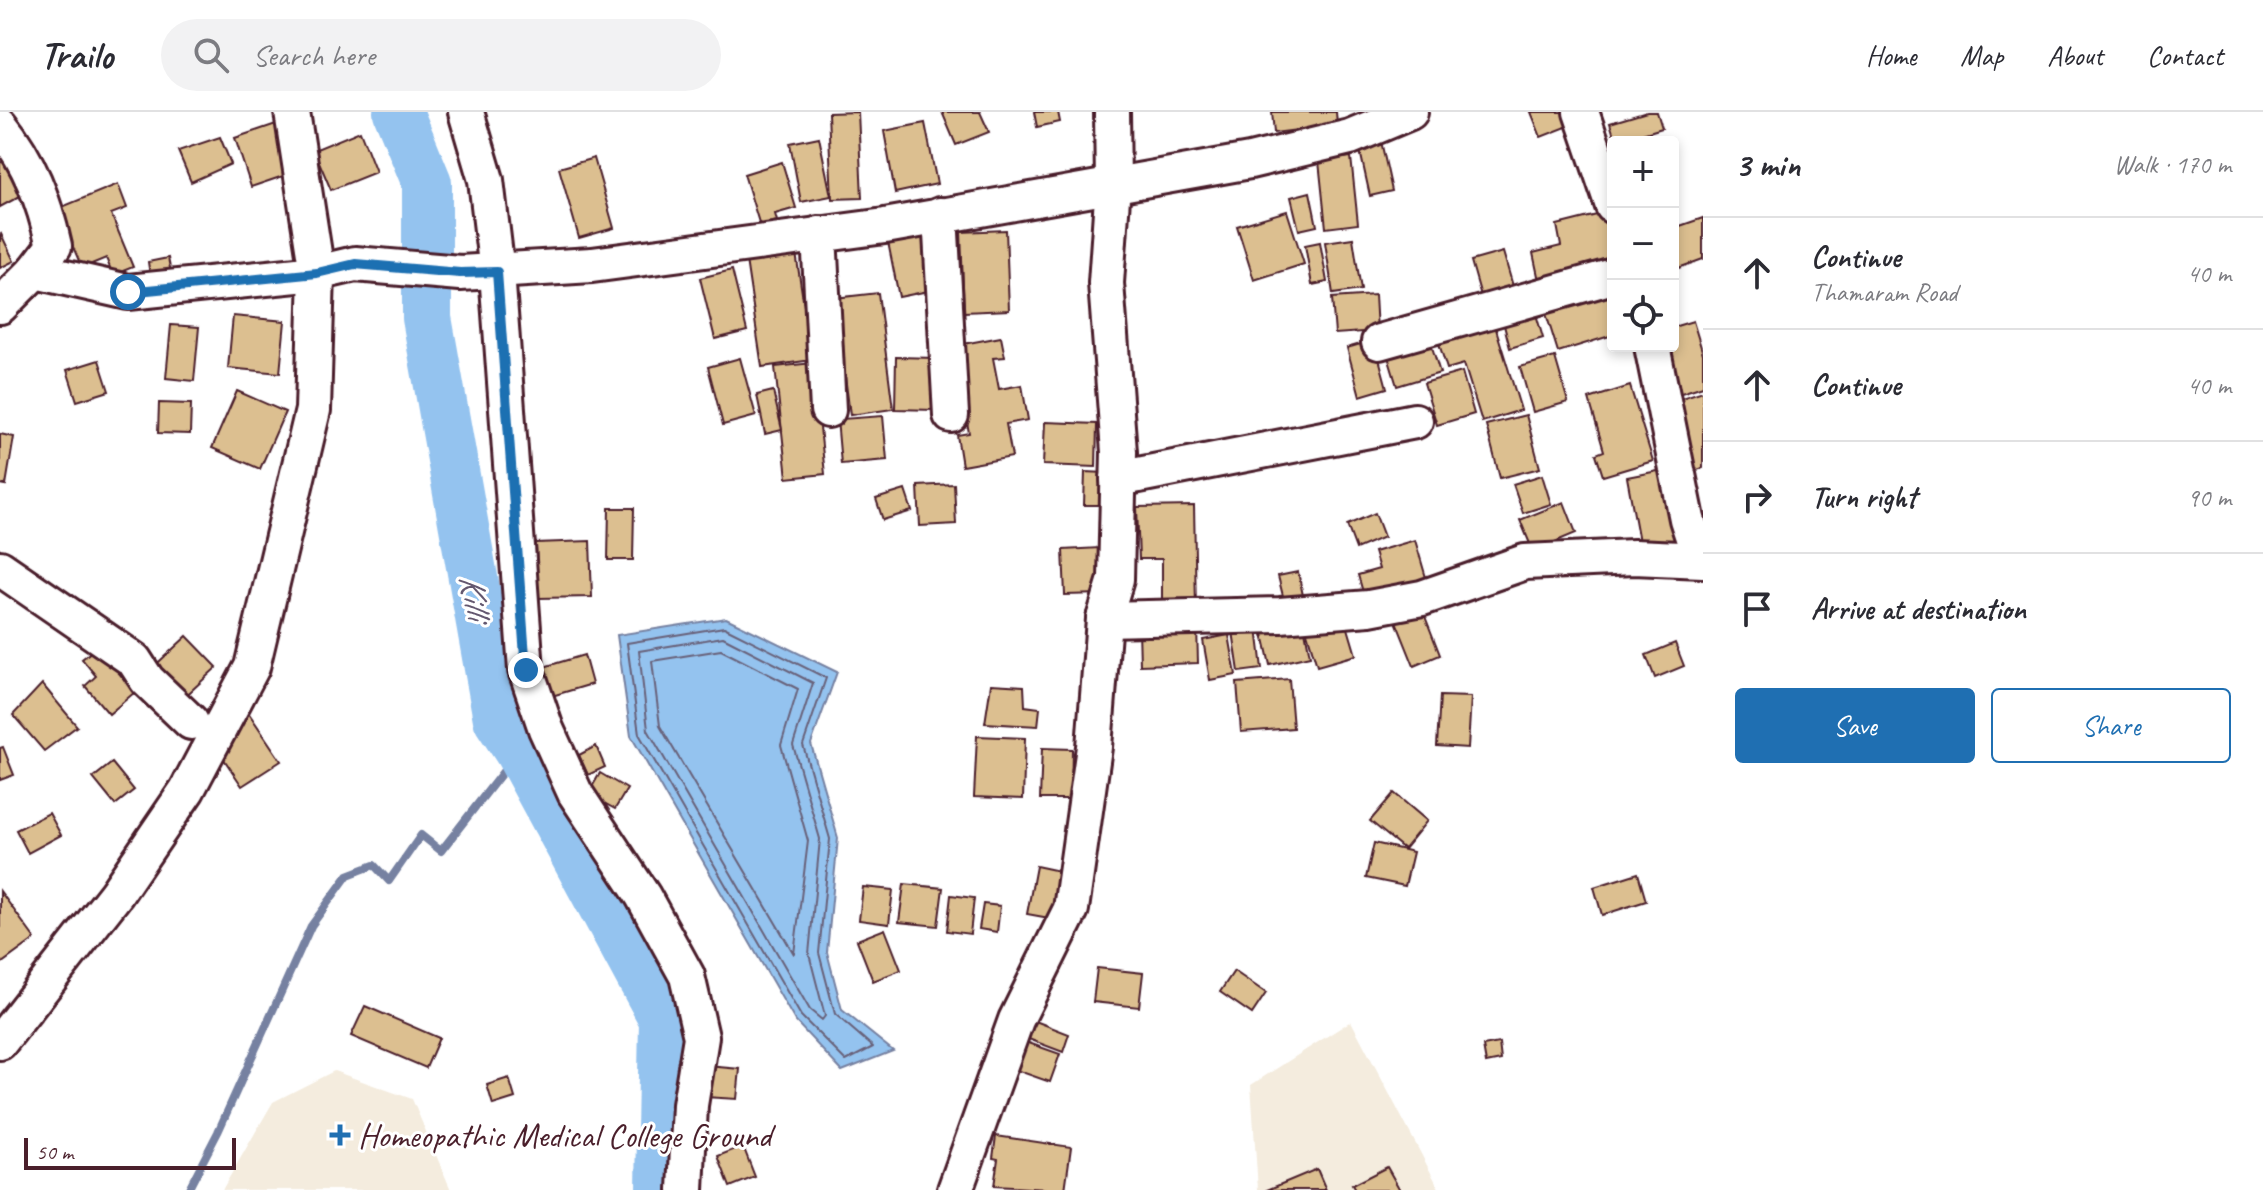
<!DOCTYPE html>
<meta charset="utf-8">
<style>
body{margin:0;font-family:Caveat,sans-serif;background:#f2f2f3;color:#2b2b33}
.controls{position:absolute;right:24px;top:24px;display:grid;overflow:hidden;border-radius:8px;box-shadow:0 4px 12px #0003}
.controls button{width:72px;height:72px;display:grid;place-items:center;padding:0;border:0;border-bottom:2px solid #e1e1e2;background:#fff;color:#2b2b33;font:40px sans-serif}
.scale{position:absolute;left:24px;bottom:20px;width:212px;box-sizing:border-box;padding-left:8px;border:4px solid #4a1f2b;border-top:0;font-size:22px;line-height:28px;white-space:nowrap;color:#4a1f2b;-webkit-text-stroke:6px #fff;paint-order:stroke}
.stop{position:absolute;width:24px;height:24px;margin:-18px;border:6px solid #1f6fb2;border-radius:50%;background:#fff}
.stop.end{background:#1f6fb2;border-color:#fff;box-shadow:0 2px 8px #0008}
.list{margin:0;padding:0;list-style:none}
h2{display:flex;justify-content:space-between;align-items:center;height:104px;margin:0;padding:0 32px;font-size:34px}
h2 small{font-size:26px;font-weight:400;color:#7c7c81}
.list li{display:grid;grid-template-columns:52px 1fr auto;gap:24px;align-items:center;box-sizing:border-box;height:112px;padding:0 32px;border-top:2px solid #e1e1e2}
.list b{display:block;font-size:30px;white-space:nowrap}
.list p{margin:0;font-size:26px;white-space:nowrap;color:#7c7c81}
.list em{font-size:26px;font-style:normal;color:#7c7c81}
.actions{display:flex;gap:16px;padding:24px 32px}
.actions a{flex:1;padding:18px 0;border:2px solid #1f6fb2;border-radius:8px;text-align:center;font-size:28px;color:#1f6fb2}
.actions .main{background:#1f6fb2;color:#fff}
.icon{flex:none;width:44px;height:44px;fill:none;stroke:currentColor;stroke-width:2;stroke-linecap:round;stroke-linejoin:round}
.map{position:relative;flex:none;width:1703px;height:1078px;overflow:hidden}
header{display:flex;align-items:center;gap:48px;box-sizing:border-box;height:112px;padding:0 40px;background:#fff;border-bottom:2px solid #e1e1e2}
header strong{font-size:38px}
nav{display:flex;gap:44px;margin-inline-start:auto;font-size:28px}
.search{width:560px;height:72px;background:#f2f2f3;display:flex;align-items:center;gap:20px;box-sizing:border-box;padding:0 28px;border-radius:44px;color:#7c7c81;font-size:30px}
main{display:flex}
aside{flex:1;background:#fff}
.map>svg:first-child{display:block}
.built{fill:#f4ecde}
.water{fill:#94c3ef;stroke:#7681a1;stroke-width:2}
.lines{fill:none;stroke-linecap:round;stroke-linejoin:round}
.shore{stroke:#686179;stroke-width:2}
.stream{stroke:#7681a1;stroke-width:8}
.river{stroke:#94c3ef;stroke-width:50}
.building{fill:#dcbf90;stroke:#4a1f2b;stroke-width:2}
.minor-casing{stroke:#4a1f2b;stroke-width:40}
.minor{stroke:#fff;stroke-width:34}
.route{stroke:#1f6fb2;stroke-width:10}
.poi-dot{fill:#1f6fb2;stroke:#fff;stroke-width:3}
.labels{text-anchor:middle;stroke-width:6;stroke-linejoin:round;paint-order:stroke}
.poi-label{font-size:34px;fill:#4a1f2b;stroke:#fff;text-anchor:start}
.water-label{font-size:36px;font-style:italic;fill:#645870;stroke:#fff}
</style>
<header>
<strong>Trailo</strong>
<div class="search"><svg class="icon" aria-label="search" viewBox="0 0 24 24"><circle cx="10" cy="10" r="6"/><path d="M15 15l6 6"/></svg>Search here</div>
<nav><a>Home</a><a>Map</a><a>About</a><a>Contact</a></nav>
</header>
<main>
<div class="map">
<svg width="1703" height="1078" viewBox="0 0 1703 1078">
<rect width="100%" height="100%" fill="#fff"/>
<filter id="ink" filterUnits="userSpaceOnUse"><feTurbulence type="fractalNoise" baseFrequency=".0125" numOctaves="2"/><feDisplacementMap in="SourceGraphic" scale="16" xChannelSelector="R" yChannelSelector="G"/><feConvolveMatrix kernelMatrix="1 2 1 2 8 2 1 2 1" color-interpolation-filters="sRGB"/></filter>
<g filter="url(#ink)">
<g class="built">
<polygon points="1351,909 1440,1078 1258,1078 1251,973"/>
<polygon points="334,959 412,987 451,1078 222,1078 273,990"/>
</g>
<polygon class="water" points="726,506 837,560 811,632 838,726 827,840 842,898 893,939 842,959 795,909 631,624 617,523"/>
<g class="lines">
<g class="shore">
<polygon points="724,515 826,566 803,633 830,727 819,841 835,902 873,935 846,949 801,904 639,622 627,531"/>
<polygon points="723,525 813,571 793,633 820,727 809,842 825,904 822,908 810,898 648,618 639,539"/>
<polygon points="721,538 798,577 781,633 808,729 794,842 660,614 652,549"/>
</g>
<polyline class="stream" points="188,1078 218,1020 311,814 348,763 374,753 389,769 421,723 441,739 519,639"/>
<polyline class="river" points="398,0 427,71 427,206 498,607 519,639 664,907 661,1078"/>
</g>
<g class="building">
<polygon points="858,0 862,86 832,87 828,1"/>
<polygon points="942,0 980,0 989,20 956,33"/>
<polygon points="1034,0 1058,0 1060,10 1037,15"/>
<polygon points="1272,0 1336,0 1337,13 1274,21"/>
<polygon points="1531,0 1564,0 1569,14 1541,25"/>
<polygon points="1647,0 1657,0 1662,16 1639,23 1641,30 1616,30 1610,11"/>
<polygon points="925,11 937,72 895,81 884,19"/>
<polygon points="276,12 292,61 251,75 235,26"/>
<polygon points="360,19 376,60 331,78 314,38"/>
<polygon points="1379,20 1392,79 1370,84 1357,25"/>
<polygon points="220,25 231,52 191,70 178,39"/>
<polygon points="819,25 831,84 801,90 790,31"/>
<polygon points="1351,45 1358,112 1326,116 1319,49"/>
<polygon points="594,46 614,116 579,126 559,56"/>
<polygon points="3,49 22,83 0,95 0,51"/>
<polygon points="782,50 796,96 775,102 777,109 760,114 744,62"/>
<polygon points="118,72 127,96 111,102 133,155 113,163 106,146 82,156 57,97"/>
<polygon points="1310,80 1317,114 1299,118 1291,85"/>
<polygon points="1287,99 1304,152 1254,168 1237,114"/>
<polygon points="1605,101 1613,134 1613,161 1541,178 1533,141 1561,134 1557,113"/>
<polygon points="1673,105 1677,115 1703,106 1703,147 1673,158"/>
<polygon points="924,107 938,177 899,185 885,115"/>
<polygon points="1006,118 1009,198 964,200 961,120"/>
<polygon points="1,122 14,149 0,156 0,123"/>
<polygon points="1353,126 1361,178 1333,182 1325,130"/>
<polygon points="1320,130 1327,170 1312,173 1305,133"/>
<polygon points="1503,140 1515,181 1483,191 1471,149"/>
<polygon points="796,141 812,248 762,255 746,148"/>
<polygon points="168,146 172,166 151,170 148,150"/>
<polygon points="732,158 747,219 715,227 700,166"/>
<polygon points="1613,170 1613,223 1558,240 1543,192"/>
<polygon points="878,181 893,297 850,303 835,186"/>
<polygon points="1375,183 1377,219 1335,222 1332,186"/>
<polygon points="1533,192 1543,226 1510,236 1501,202"/>
<polygon points="233,204 285,209 280,261 228,256"/>
<polygon points="1492,204 1521,298 1482,310 1464,252 1447,257 1436,222"/>
<polygon points="1693,209 1703,242 1703,274 1675,283 1660,234 1673,234 1673,215"/>
<polygon points="171,213 199,215 194,269 166,266"/>
<polygon points="1001,225 1005,245 993,246 999,277 1022,273 1028,308 1006,312 1012,345 962,354 957,323 969,321 957,254 967,253 963,232"/>
<polygon points="1429,225 1440,261 1397,274 1386,238"/>
<polygon points="1374,228 1387,276 1360,284 1347,236"/>
<polygon points="896,245 936,246 935,298 895,297"/>
<polygon points="1555,245 1568,290 1533,300 1520,255"/>
<polygon points="740,246 756,304 723,313 708,255"/>
<polygon points="99,248 109,279 77,289 67,258"/>
<polygon points="813,251 825,362 787,366 775,255"/>
<polygon points="1462,260 1474,302 1437,313 1424,271"/>
<polygon points="834,273 840,273 842,307 883,304 887,348 841,352"/>
<polygon points="1630,274 1653,349 1603,364 1596,342 1604,339 1589,287"/>
<polygon points="237,279 285,300 260,357 212,336"/>
<polygon points="773,279 782,318 765,322 757,283"/>
<polygon points="1703,279 1703,356 1691,360 1669,290"/>
<polygon points="159,291 191,292 190,322 158,321"/>
<polygon points="1526,303 1540,356 1500,366 1486,313"/>
<polygon points="1045,310 1097,312 1096,355 1043,353"/>
<polygon points="0,322 14,325 6,373 0,372"/>
<polygon points="1663,358 1677,428 1640,435 1627,365"/>
<polygon points="1085,360 1106,361 1106,393 1084,393"/>
<polygon points="1542,363 1551,392 1523,401 1513,372"/>
<polygon points="954,372 956,412 920,414 918,374"/>
<polygon points="905,378 912,399 883,408 876,387"/>
<polygon points="1564,390 1576,421 1533,439 1520,408"/>
<polygon points="1194,394 1196,497 1162,497 1162,447 1139,447 1137,395"/>
<polygon points="609,396 634,396 633,448 608,448"/>
<polygon points="1375,401 1384,425 1356,437 1347,413"/>
<polygon points="1415,428 1427,469 1365,487 1358,463 1379,457 1374,440"/>
<polygon points="590,429 592,485 538,486 536,431"/>
<polygon points="1100,436 1102,482 1065,483 1063,438"/>
<polygon points="1298,460 1304,488 1285,492 1278,464"/>
<polygon points="1419,489 1440,543 1414,554 1392,499"/>
<polygon points="1345,506 1356,543 1317,554 1306,517"/>
<polygon points="1304,513 1310,544 1270,553 1263,522"/>
<polygon points="1197,514 1198,551 1140,553 1139,516"/>
<polygon points="1257,516 1262,557 1239,560 1233,519"/>
<polygon points="1229,523 1236,563 1210,568 1203,528"/>
<polygon points="187,524 217,555 179,590 149,559"/>
<polygon points="1675,531 1684,554 1655,566 1646,543"/>
<polygon points="97,535 135,580 109,602 85,574 96,564 82,547"/>
<polygon points="584,543 592,572 545,586 537,557"/>
<polygon points="1289,567 1293,616 1241,620 1237,571"/>
<polygon points="42,572 77,614 44,639 13,603"/>
<polygon points="991,572 1024,574 1025,594 1040,596 1038,614 985,611"/>
<polygon points="1440,584 1471,585 1468,636 1437,634"/>
<polygon points="246,597 281,649 242,674 207,622"/>
<polygon points="977,624 1025,626 1023,687 974,685"/>
<polygon points="596,634 605,655 588,663 579,643"/>
<polygon points="3,635 14,663 0,668 0,636"/>
<polygon points="1042,636 1072,637 1071,687 1040,687"/>
<polygon points="112,651 134,678 115,693 93,666"/>
<polygon points="600,661 627,677 615,697 588,682"/>
<polygon points="1394,681 1427,709 1404,737 1370,709"/>
<polygon points="49,701 61,723 28,741 16,718"/>
<polygon points="1374,731 1413,740 1405,774 1366,766"/>
<polygon points="1036,754 1064,760 1055,807 1027,802"/>
<polygon points="1638,761 1646,789 1602,803 1594,775"/>
<polygon points="904,772 943,776 938,814 899,810"/>
<polygon points="863,775 893,778 889,812 859,808"/>
<polygon points="0,779 35,827 2,851 0,848"/>
<polygon points="951,783 974,786 970,822 947,819"/>
<polygon points="983,792 1000,794 997,820 979,817"/>
<polygon points="885,817 901,858 873,869 857,828"/>
<polygon points="1097,856 1143,861 1139,895 1093,890"/>
<polygon points="1234,859 1266,881 1252,902 1220,880"/>
<polygon points="365,894 439,926 426,956 351,924"/>
<polygon points="1030,907 1069,922 1063,940 1023,925"/>
<polygon points="1023,929 1060,942 1050,970 1013,957"/>
<polygon points="1499,931 1501,948 1486,951 1483,934"/>
<polygon points="707,954 740,957 737,987 705,985"/>
<polygon points="509,966 515,986 493,993 487,973"/>
<polygon points="996,1024 1071,1035 1065,1078 994,1074 998,1047 993,1046"/>
<polygon points="743,1034 755,1065 730,1075 718,1044"/>
<polygon points="1387,1055 1400,1078 1355,1078 1352,1073"/>
<polygon points="1317,1057 1326,1078 1267,1078"/>
</g>
<g class="lines">
<defs>
<g id="minor">
<polyline points="466,0 486,68 497,160 526,558 546,617 575,681 643,784 687,864 701,925 690,993 686,1078"/>
<polyline points="1581,0 1613,94"/>
<path d="M0,13C29,49 44,88 54,134L35,159"/>
<polyline points="940,103 951,303"/>
<polyline points="819,122 828,298"/>
<polyline points="0,194 35,159 128,180 317,161 355,152 460,161 592,153 885,114 1250,49 1350,25 1410,0"/>
<polyline points="1379,230 1613,164"/>
<polyline points="1652,234 1687,407 1700,447"/>
<polyline points="1118,367 1415,309"/>
<polyline points="0,456 134,548 147,568 191,610"/>
<polyline points="1104,507 1280,503 1369,496 1422,486 1525,450 1634,445 1703,448"/>
<polyline points="0,930 116,782 187,678 252,555 313,298 317,161 292,0"/>
<polyline points="955,1078 1016,908 1071,797 1094,635 1104,507 1116,467 1119,340 1106,171 1113,71 1112,0"/>
</g>
</defs>
<use href="#minor" class="minor-casing"/>
<use href="#minor" class="minor"/>
</g>
</g>
<g class="lines" filter="url(#ink)">
<polyline class="route" points="128,180 317,161 355,152 460,161 497,160 526,558"/>
</g>
<path class="poi-dot" d="M336 1011h8v8h8v8h-8v8h-8v-8h-8v-8h8z"/>
<g class="labels">
<g class="poi-label">
<text x="358" y="1035">Homeopathic Medical College Ground</text>
</g>
<g class="water-label">
<text transform="translate(476 484) rotate(80)" y="13">Killi</text>
</g>
</g>
</svg>
<div class="controls">
<button>+</button>
<button>−</button>
<button><svg class="icon" aria-label="locate" viewBox="0 0 24 24"><circle cx="12" cy="12" r="6"/><path d="M12 2v4M12 18v4M2 12h4M18 12h4"/></svg></button>
</div>
<div class="scale">50 m</div>
<div class="stop" style="left:128px;top:180px"></div>
<div class="stop end" style="left:526px;top:558px"></div>
</div>
<aside>
<h2>3 min<small>Walk · 170 m</small></h2>
<ul class="list">
<li><svg class="icon" aria-label="ahead" viewBox="0 0 24 24"><path d="M12 20V5M6 11l6-6 6 6"/></svg><div><b>Continue</b><p>Thamaram Road</p></div><em>40 m</em></li>
<li><svg class="icon" aria-label="ahead" viewBox="0 0 24 24"><path d="M12 20V5M6 11l6-6 6 6"/></svg><div><b>Continue</b></div><em>40 m</em></li>
<li><svg class="icon" aria-label="right" viewBox="0 0 24 24"><path d="M7 20v-9h11M14 6l5 5-5 5"/></svg><div><b>Turn right</b></div><em>90 m</em></li>
<li><svg class="icon" aria-label="arrive" viewBox="0 0 24 24"><path d="M6 21V4h12l-3 4 3 4H6"/></svg><div><b>Arrive at destination</b></div></li>
</ul>
<div class="actions"><a class="main">Save</a><a>Share</a></div>
</aside>
</main>
